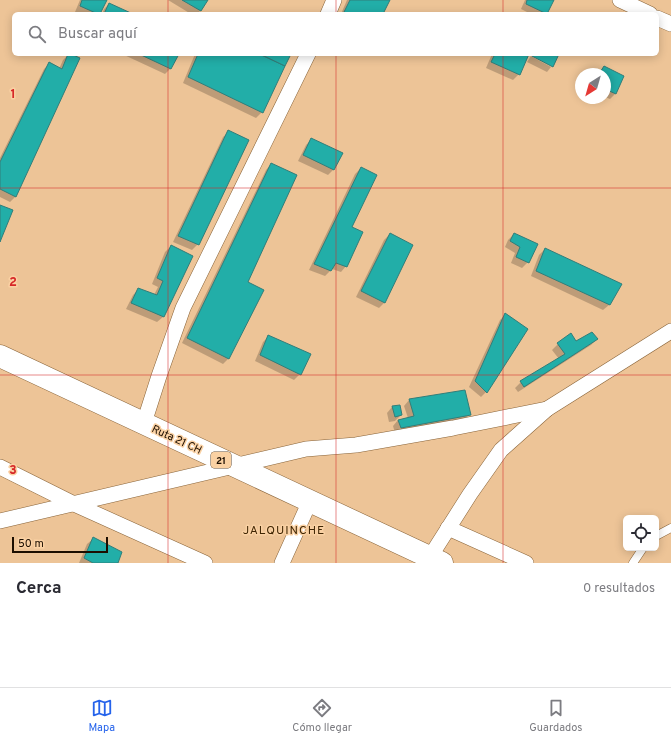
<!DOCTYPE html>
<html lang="es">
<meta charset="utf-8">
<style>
body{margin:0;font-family:Overpass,sans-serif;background:#f2f2f3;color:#2b2b33}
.controls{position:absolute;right:12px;bottom:12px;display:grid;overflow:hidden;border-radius:6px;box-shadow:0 2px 10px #0003}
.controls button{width:36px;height:36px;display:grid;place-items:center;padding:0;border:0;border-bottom:1px solid #e1e1e2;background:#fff;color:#2b2b33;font:20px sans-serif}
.compass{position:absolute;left:575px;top:68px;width:36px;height:36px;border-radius:50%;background:#fff;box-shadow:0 2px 10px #0003;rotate:217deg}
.scale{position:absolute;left:12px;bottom:10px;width:96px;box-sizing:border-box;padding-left:4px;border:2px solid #1c0e00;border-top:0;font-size:11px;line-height:14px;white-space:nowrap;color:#1c0e00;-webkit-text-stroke:3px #fad1a3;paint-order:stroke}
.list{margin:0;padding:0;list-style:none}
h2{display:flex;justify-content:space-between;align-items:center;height:52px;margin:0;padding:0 16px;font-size:17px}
h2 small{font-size:13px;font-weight:400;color:#7c7c81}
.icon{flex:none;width:22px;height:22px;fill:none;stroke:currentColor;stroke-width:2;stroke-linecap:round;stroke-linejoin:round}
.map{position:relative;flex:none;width:671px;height:563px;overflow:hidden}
.search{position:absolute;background:#fff;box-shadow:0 2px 10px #0003;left:12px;right:12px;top:12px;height:44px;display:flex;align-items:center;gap:10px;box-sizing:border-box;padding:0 14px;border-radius:6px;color:#7c7c81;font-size:15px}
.sheet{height:124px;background:#fff}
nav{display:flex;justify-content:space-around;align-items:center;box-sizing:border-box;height:56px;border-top:1px solid #e1e1e2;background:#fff;font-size:11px;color:#7c7c81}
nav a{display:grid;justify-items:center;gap:2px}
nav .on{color:#2563eb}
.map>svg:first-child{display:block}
.shadow{fill:#0003}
.building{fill:#22aea8;stroke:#317e7a}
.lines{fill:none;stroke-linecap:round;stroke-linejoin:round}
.lane-casing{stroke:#886338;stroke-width:9}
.street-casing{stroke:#886338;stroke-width:16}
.highway-casing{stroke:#886338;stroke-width:23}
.lane{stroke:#fff;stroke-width:8}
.street{stroke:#fff;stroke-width:15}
.highway{stroke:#fff;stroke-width:22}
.grid{fill:none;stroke:#d62828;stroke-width:1;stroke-opacity:0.55}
.labels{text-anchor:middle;stroke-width:3;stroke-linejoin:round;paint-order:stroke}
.shield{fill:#fad1a3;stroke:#5f4831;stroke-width:1}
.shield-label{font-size:10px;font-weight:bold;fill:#1c0e00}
.street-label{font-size:11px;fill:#1c0e00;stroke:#fad1a3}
.neighbourhood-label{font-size:12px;letter-spacing:1px;fill:#3f2503;stroke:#fad1a3}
.grid-label{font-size:13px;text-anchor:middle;font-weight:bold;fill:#d62828;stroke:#fad1a3;stroke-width:3;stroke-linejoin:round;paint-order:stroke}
</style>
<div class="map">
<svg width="671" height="563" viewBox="0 0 671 563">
<rect width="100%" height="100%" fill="#edc497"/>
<g class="shadow">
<polygon points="80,0 104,0 99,14 80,14 75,12"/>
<polygon points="168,0 207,0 200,11 197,14 191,14"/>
<polygon points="347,0 389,0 382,14 341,14"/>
<polygon points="525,0 553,0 546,14 531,14 521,9"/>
<polygon points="109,4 131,14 102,14 104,9"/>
<polygon points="69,54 16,196 10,202 0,197 0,158 44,69 49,64 59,69 63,60"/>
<polygon points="122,54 178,54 170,69 165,74"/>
<polygon points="195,54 290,54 262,112 256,118 183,83"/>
<polygon points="492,54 528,54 519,74 513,80 486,68"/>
<polygon points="531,56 551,67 547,72 527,62"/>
<polygon points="604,67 615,94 610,99 605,97 605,74 598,74"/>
<polygon points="229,132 198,244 192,250 173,242 223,137"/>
<polygon points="312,139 334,169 328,175 298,161 306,145"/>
<polygon points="271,164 247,282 263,290 228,359 223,364 182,343 266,170"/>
<polygon points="361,168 350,227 346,266 341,272 332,269 325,276 309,270 355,174"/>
<polygon points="390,234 385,302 379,308 356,297 384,240"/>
<polygon points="514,234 528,262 522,268 511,263 515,253 505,247 508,240"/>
<polygon points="171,246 192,257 163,317 157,322 126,309 133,295 139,289 154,295 158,287 152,284 165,252"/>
<polygon points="545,249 620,284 609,305 603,310 531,276 539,255"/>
<polygon points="505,315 486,392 481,397 469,387 500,320"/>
<polygon points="269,336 300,374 294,380 255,361 263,342"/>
<polygon points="597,339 591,345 518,392 515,388 521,382 559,359 552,350 558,344"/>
<polygon points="464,391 470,414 464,420 395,433 393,426 398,420 408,418 404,406 409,400"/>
<polygon points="392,407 401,415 395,421 389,422 387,413"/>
<polygon points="93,539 117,563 79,563 87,544"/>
</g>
<g class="building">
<polygon points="82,0 107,0 100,14 98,14 80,6"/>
<polygon points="182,0 208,0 201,11"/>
<polygon points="350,0 390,0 383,14 348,14 344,12"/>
<polygon points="527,0 554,0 547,14 526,4"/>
<polygon points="109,3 133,14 104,14"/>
<polygon points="68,54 71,54 80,58 16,197 0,189 0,162 49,62 62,69"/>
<polygon points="139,54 179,54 171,69"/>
<polygon points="198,54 259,54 285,66 263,113 188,77"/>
<polygon points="260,54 291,54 285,66"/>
<polygon points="495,54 529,54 520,75 491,62"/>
<polygon points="533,54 559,54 553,67 532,56"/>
<polygon points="604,66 624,76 616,94 605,89 605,74 599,74"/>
<polygon points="228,130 249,140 199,245 178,236"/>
<polygon points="311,138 343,153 334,170 303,155"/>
<polygon points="271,163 297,175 248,282 264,290 229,359 187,338"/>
<polygon points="361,167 377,175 352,227 363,232 347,267 336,263 331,271 314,264"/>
<polygon points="0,205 13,210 0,242"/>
<polygon points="390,233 413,245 385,303 361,291"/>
<polygon points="514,233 538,244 529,263 516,257 520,247 510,241"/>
<polygon points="171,245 193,256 164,317 131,303 138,288 157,295 163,281 157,278"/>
<polygon points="545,248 622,284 610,305 536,271"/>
<polygon points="505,313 528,329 487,393 475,381"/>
<polygon points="592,332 598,339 524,387 520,381 565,354 557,343 571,333 576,341"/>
<polygon points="268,335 311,354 301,375 260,355"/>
<polygon points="465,390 471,415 401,428 398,420 414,416 409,399"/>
<polygon points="400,405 402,415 395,417 392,406"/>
<polygon points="93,537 122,552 118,563 93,563 84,558"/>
</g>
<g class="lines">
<defs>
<g id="lane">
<polyline points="656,536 671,528"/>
<polyline points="633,563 643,548"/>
</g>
<g id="street">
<polyline points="620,0 650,14"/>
<polyline points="328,14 334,0"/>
<polyline points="657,18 671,24"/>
<polyline points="144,423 159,376 183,308 308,54"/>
<polyline points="0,467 74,504 205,563"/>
<polyline points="0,521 306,449 356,445 453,428 547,409"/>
<polyline points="448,528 526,563"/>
<polyline points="430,557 470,494 501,450 547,409 671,331"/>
<polyline points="282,563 310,501"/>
</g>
<polyline id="highway" points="0,356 442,563"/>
</defs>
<use href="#lane" class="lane-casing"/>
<use href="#street" class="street-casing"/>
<use href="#highway" class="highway-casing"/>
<use href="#lane" class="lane"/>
<use href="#street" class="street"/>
<use href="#highway" class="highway"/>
</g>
<path class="grid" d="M168,0V14M336,0V14M503,0V14M168,54V563M336,54V563M503,54V563M0,188H671M0,375H671"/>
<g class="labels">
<rect class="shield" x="211" y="452" width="20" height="16" rx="3"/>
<g class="shield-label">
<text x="221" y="464">21</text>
</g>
<g class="street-label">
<text transform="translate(177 439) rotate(25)" y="4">Ruta 21 CH</text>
</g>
<g class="neighbourhood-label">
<text x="284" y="534">JALQUINCHE</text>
</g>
</g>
<g class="grid-label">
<text x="13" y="98">1</text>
<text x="13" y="286">2</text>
<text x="13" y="474">3</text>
</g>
</svg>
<div class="controls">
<button><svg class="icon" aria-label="locate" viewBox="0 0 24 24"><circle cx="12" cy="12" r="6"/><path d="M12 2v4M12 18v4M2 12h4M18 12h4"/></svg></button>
</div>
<svg class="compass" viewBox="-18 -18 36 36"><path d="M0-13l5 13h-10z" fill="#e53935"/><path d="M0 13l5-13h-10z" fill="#7c7c81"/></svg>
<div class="scale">50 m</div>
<div class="search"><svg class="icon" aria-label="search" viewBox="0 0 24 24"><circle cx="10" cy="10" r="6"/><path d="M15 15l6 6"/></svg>Buscar aquí</div>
</div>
<section class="sheet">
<h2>Cerca<small>0 resultados</small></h2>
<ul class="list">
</ul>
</section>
<nav>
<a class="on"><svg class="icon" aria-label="map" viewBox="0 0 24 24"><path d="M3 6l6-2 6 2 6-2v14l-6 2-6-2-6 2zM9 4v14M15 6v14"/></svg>Mapa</a>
<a><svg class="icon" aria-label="directions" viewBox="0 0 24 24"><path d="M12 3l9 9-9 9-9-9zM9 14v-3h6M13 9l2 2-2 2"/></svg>Cómo llegar</a>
<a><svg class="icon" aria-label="saved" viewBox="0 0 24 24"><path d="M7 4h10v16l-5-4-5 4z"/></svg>Guardados</a>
</nav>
